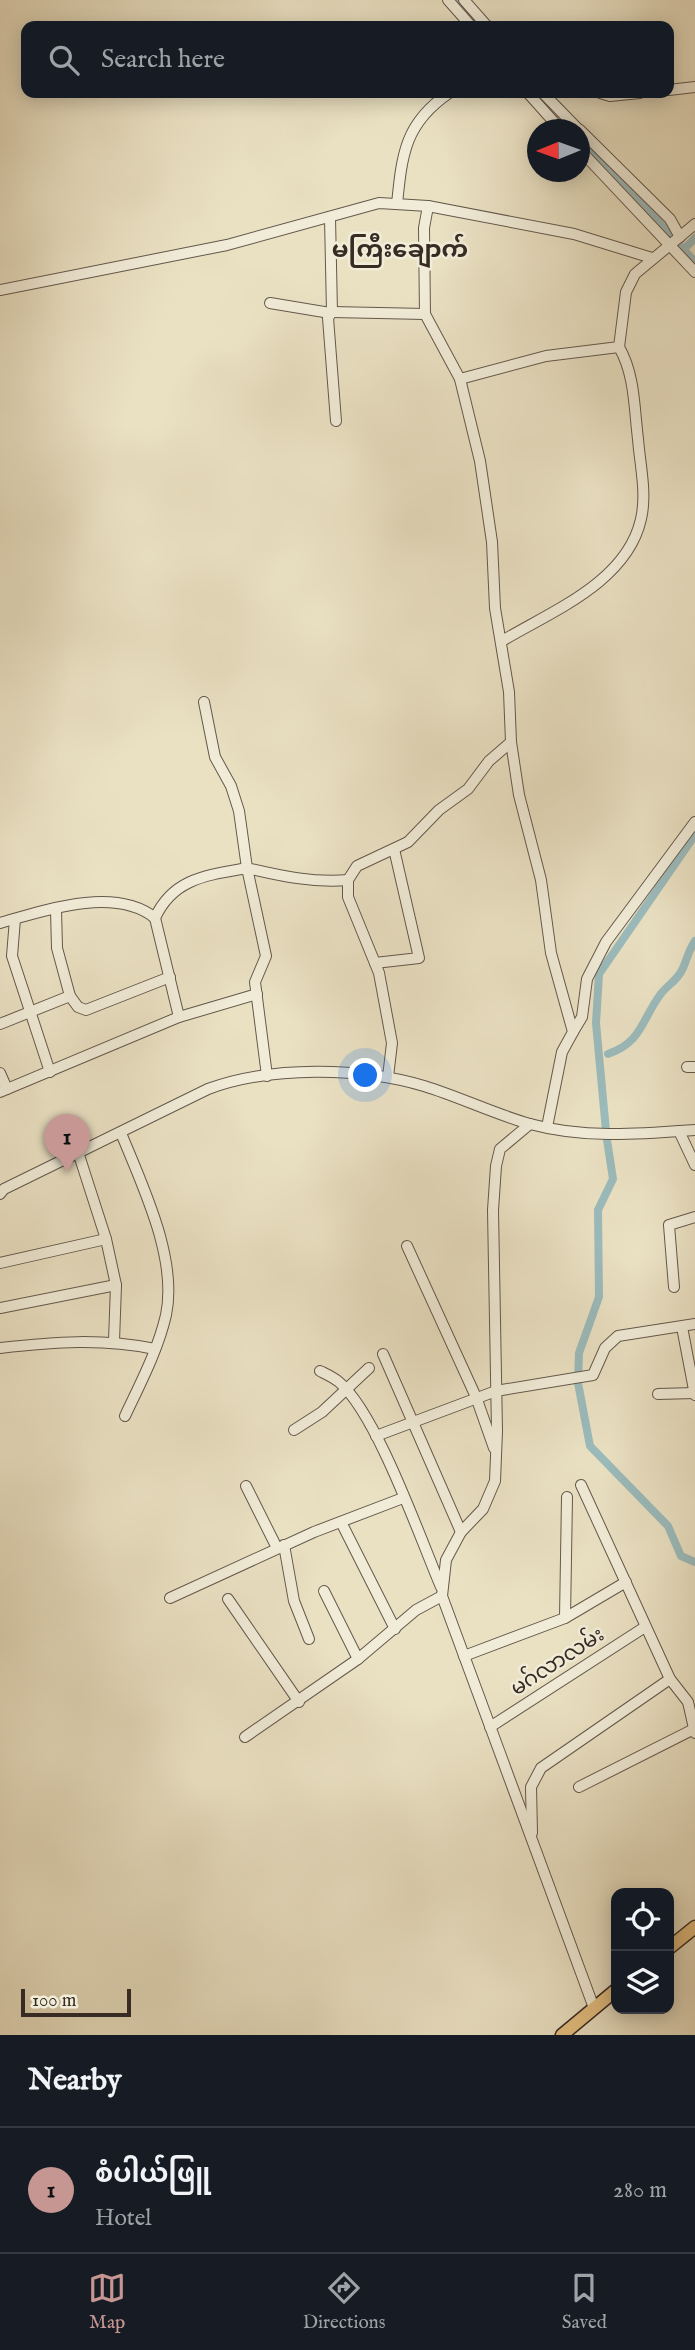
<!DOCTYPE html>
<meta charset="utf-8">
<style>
body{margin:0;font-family:"IM FELL English","Noto Sans Myanmar",serif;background:#20242c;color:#f1f3f6}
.controls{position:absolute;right:21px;bottom:21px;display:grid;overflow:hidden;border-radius:14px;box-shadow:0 4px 18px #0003}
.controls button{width:63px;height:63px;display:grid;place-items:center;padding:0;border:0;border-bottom:2px solid #363941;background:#171b24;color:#f1f3f6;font:35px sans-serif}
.compass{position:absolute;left:527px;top:119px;width:63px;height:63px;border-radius:50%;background:#171b24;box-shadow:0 4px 18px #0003;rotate:269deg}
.scale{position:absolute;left:21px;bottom:18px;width:110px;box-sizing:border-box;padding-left:7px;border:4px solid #372b24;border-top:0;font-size:19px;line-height:24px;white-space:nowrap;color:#372b24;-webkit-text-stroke:5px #f1ecd8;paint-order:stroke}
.you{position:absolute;left:366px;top:1076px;width:24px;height:24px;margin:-18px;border:5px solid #fff;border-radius:50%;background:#1a73e8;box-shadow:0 0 0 10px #1a73e833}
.badge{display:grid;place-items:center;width:46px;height:46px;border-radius:50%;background:#c59692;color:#111;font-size:23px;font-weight:700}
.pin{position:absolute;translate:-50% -58px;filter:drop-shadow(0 2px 4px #0008)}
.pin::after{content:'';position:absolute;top:37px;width:24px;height:21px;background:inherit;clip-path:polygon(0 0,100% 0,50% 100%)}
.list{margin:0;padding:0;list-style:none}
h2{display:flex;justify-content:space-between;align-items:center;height:91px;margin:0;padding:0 28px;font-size:30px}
h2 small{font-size:23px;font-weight:400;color:#9ea1a6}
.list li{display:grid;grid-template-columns:46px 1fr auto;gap:21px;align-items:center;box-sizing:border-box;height:126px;padding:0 28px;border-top:2px solid #363941}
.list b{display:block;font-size:26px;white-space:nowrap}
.list p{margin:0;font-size:23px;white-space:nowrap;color:#9ea1a6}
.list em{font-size:23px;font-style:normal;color:#9ea1a6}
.icon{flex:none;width:38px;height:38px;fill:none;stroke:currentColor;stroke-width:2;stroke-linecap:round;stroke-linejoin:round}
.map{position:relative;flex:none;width:695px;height:2035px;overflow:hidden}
.search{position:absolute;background:#171b24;box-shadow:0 4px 18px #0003;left:21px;right:21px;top:21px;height:77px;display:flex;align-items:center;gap:18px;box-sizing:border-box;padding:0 24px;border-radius:14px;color:#9ea1a6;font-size:26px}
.sheet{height:217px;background:#171b24}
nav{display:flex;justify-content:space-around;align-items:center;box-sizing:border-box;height:98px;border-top:2px solid #363941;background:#171b24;font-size:19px;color:#9ea1a6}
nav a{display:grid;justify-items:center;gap:4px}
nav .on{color:#c59692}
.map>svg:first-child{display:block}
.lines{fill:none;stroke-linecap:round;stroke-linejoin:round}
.canal{stroke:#9bbbbc;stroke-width:8}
.minor-casing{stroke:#64584c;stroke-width:12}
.major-casing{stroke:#372b24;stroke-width:15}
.minor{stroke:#f1ecd8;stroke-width:10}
.major{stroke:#e5c082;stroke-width:12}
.labels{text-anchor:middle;stroke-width:5;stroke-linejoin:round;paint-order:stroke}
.street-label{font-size:21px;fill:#372b24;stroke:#f1ecd8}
.quarter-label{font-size:24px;font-weight:bold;fill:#372b24;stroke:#f1ecd8}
</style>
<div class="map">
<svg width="695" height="2035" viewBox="0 0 695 2035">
<rect width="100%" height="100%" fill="#eae1c3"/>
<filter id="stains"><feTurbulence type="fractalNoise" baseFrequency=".00286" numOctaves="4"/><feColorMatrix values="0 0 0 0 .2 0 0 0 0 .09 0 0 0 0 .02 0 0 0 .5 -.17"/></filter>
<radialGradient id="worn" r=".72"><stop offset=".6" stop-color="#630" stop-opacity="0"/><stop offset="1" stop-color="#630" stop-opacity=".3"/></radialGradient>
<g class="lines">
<g class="canal">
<polyline points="457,0 480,26"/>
<polyline points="589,145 695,262"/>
<polyline points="683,250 695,238"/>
<path d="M608,1054C642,1042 641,1021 660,995C666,986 677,981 682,970C687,960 688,951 695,941"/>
<polyline points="606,1131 596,1023 599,974 695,835"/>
<polyline points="607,1140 613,1179 598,1210 599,1297 579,1353 578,1383 590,1446 668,1526 681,1556 695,1562"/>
</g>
<defs>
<g id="minor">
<polyline points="448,0 471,26"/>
<polyline points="464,0 487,26"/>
<polyline points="669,90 695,87"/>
<polyline points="528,93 561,130"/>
<polyline points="543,93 579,130"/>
<polyline points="600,93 610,96 640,93"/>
<polyline points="580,130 670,219 680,237"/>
<polyline points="580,150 695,272"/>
<path d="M397,204C402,154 405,123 449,93"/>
<polyline points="428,206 424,228 425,314 460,379 480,461 492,542 495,608 509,692 511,742 519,795 541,880 551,953 573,1032 562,1052 547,1127"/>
<polyline points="330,218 332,312 328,318 336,421"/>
<polyline points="0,290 227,245 379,203 428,206 574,234 652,258"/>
<polyline points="270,303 330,313"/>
<polyline points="332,312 425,314"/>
<polyline points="460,379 546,356 619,347 626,292 635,274 695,224"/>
<path d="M502,641C552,611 627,582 641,519C647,493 640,465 638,439C634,407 635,375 619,347"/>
<polyline points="155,918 179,1017"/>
<polyline points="15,919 12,956 50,1072"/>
<path d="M0,923C45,910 115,886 155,918C173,878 208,875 247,868L239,811L231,786L215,757L204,702"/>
<polyline points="375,963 419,958 394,849"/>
<polyline points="70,996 78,1007 86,1010 170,977"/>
<polyline points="0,1024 70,996 57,948 56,910"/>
<polyline points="573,1032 582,1017 587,979 606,942 695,822"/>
<polyline points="687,1067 695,1067"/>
<polyline points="0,1073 7,1089"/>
<path d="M267,1076L255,982L266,956L247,868C281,876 313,883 348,880"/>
<polyline points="388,1077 392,1043 379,973 348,897 348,880 357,866 408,842 439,810 468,789 489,761 511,742"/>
<polyline points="0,1092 179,1017 257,994"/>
<polyline points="530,1124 500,1149 496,1166 493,1210 497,1431 495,1481 483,1509 461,1532 446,1560 442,1596 594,2008"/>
<polyline points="679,1131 695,1165"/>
<path d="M121,1133C142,1185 178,1258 166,1315C158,1350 140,1384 125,1416"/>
<polyline points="78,1152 106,1239 116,1285 114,1341"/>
<path d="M0,1194L4,1189L208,1089C270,1066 361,1067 424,1086C460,1097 494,1114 530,1124C585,1139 640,1134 695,1130"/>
<polyline points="407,1246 476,1397 494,1448"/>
<polyline points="0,1263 106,1239"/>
<polyline points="674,1287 669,1225 695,1217"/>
<polyline points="0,1308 116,1285"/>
<polyline points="682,1327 695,1395"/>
<path d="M0,1348C54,1342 101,1338 155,1349"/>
<polyline points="383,1354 461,1532"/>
<path d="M320,1371C326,1374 333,1377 339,1382C377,1414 420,1538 441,1587"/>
<polyline points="658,1394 695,1393"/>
<polyline points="294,1430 322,1412 369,1368"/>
<polyline points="376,1436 496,1391 593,1375 605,1348 618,1336 695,1324"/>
<polyline points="581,1485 670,1679"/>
<polyline points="246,1486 277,1548"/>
<polyline points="341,1522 395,1629"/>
<polyline points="284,1545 294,1601 309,1639"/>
<polyline points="324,1591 358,1659"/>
<polyline points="170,1598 314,1532 403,1498"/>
<polyline points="228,1599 299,1702"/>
<polyline points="565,1618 567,1497"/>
<polyline points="464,1656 565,1618 626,1582"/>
<polyline points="490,1727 645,1627"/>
<polyline points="245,1737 358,1659 416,1610 442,1596"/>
<polyline points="579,1787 694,1729"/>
<polyline points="532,1833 531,1787 541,1768 670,1679 688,1702 695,1733"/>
</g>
<g id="major">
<polyline points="669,1948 695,1927"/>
<polyline points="562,2035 616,1990"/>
</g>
</defs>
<use href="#minor" class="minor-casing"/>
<use href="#major" class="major-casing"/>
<use href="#minor" class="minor"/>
<use href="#major" class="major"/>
</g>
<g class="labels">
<g class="street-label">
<text transform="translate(557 1661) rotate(-33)" y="7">မဂ်လာလမ်း</text>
</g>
<g class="quarter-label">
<text x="400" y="257">မကြီးချောက်</text>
</g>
</g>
<rect width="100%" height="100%" filter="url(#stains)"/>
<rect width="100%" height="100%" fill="url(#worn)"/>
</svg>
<div class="controls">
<button><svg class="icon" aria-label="locate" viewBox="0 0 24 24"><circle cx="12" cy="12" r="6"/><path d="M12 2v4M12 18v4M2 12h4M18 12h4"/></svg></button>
<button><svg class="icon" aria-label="layers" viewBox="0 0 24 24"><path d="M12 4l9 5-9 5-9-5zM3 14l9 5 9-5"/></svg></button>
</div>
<svg class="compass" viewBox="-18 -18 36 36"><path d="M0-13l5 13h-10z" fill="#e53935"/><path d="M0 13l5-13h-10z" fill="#9ea1a6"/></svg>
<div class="scale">100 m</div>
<div class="you"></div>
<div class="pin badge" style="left:67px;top:1172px">1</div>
<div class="search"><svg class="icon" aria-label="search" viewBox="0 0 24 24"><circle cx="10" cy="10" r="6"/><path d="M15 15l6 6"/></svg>Search here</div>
</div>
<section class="sheet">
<h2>Nearby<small></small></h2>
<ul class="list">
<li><span class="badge">1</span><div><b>စံပါယ်ဖြူ</b><p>Hotel</p></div><em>280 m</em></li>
</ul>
</section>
<nav>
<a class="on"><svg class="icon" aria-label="map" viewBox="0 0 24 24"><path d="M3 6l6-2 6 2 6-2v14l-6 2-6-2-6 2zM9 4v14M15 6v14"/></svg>Map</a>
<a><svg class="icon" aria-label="directions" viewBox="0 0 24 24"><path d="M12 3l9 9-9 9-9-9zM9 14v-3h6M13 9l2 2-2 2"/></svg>Directions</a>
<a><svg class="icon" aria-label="saved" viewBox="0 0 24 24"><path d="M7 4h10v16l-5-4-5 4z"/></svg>Saved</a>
</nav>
